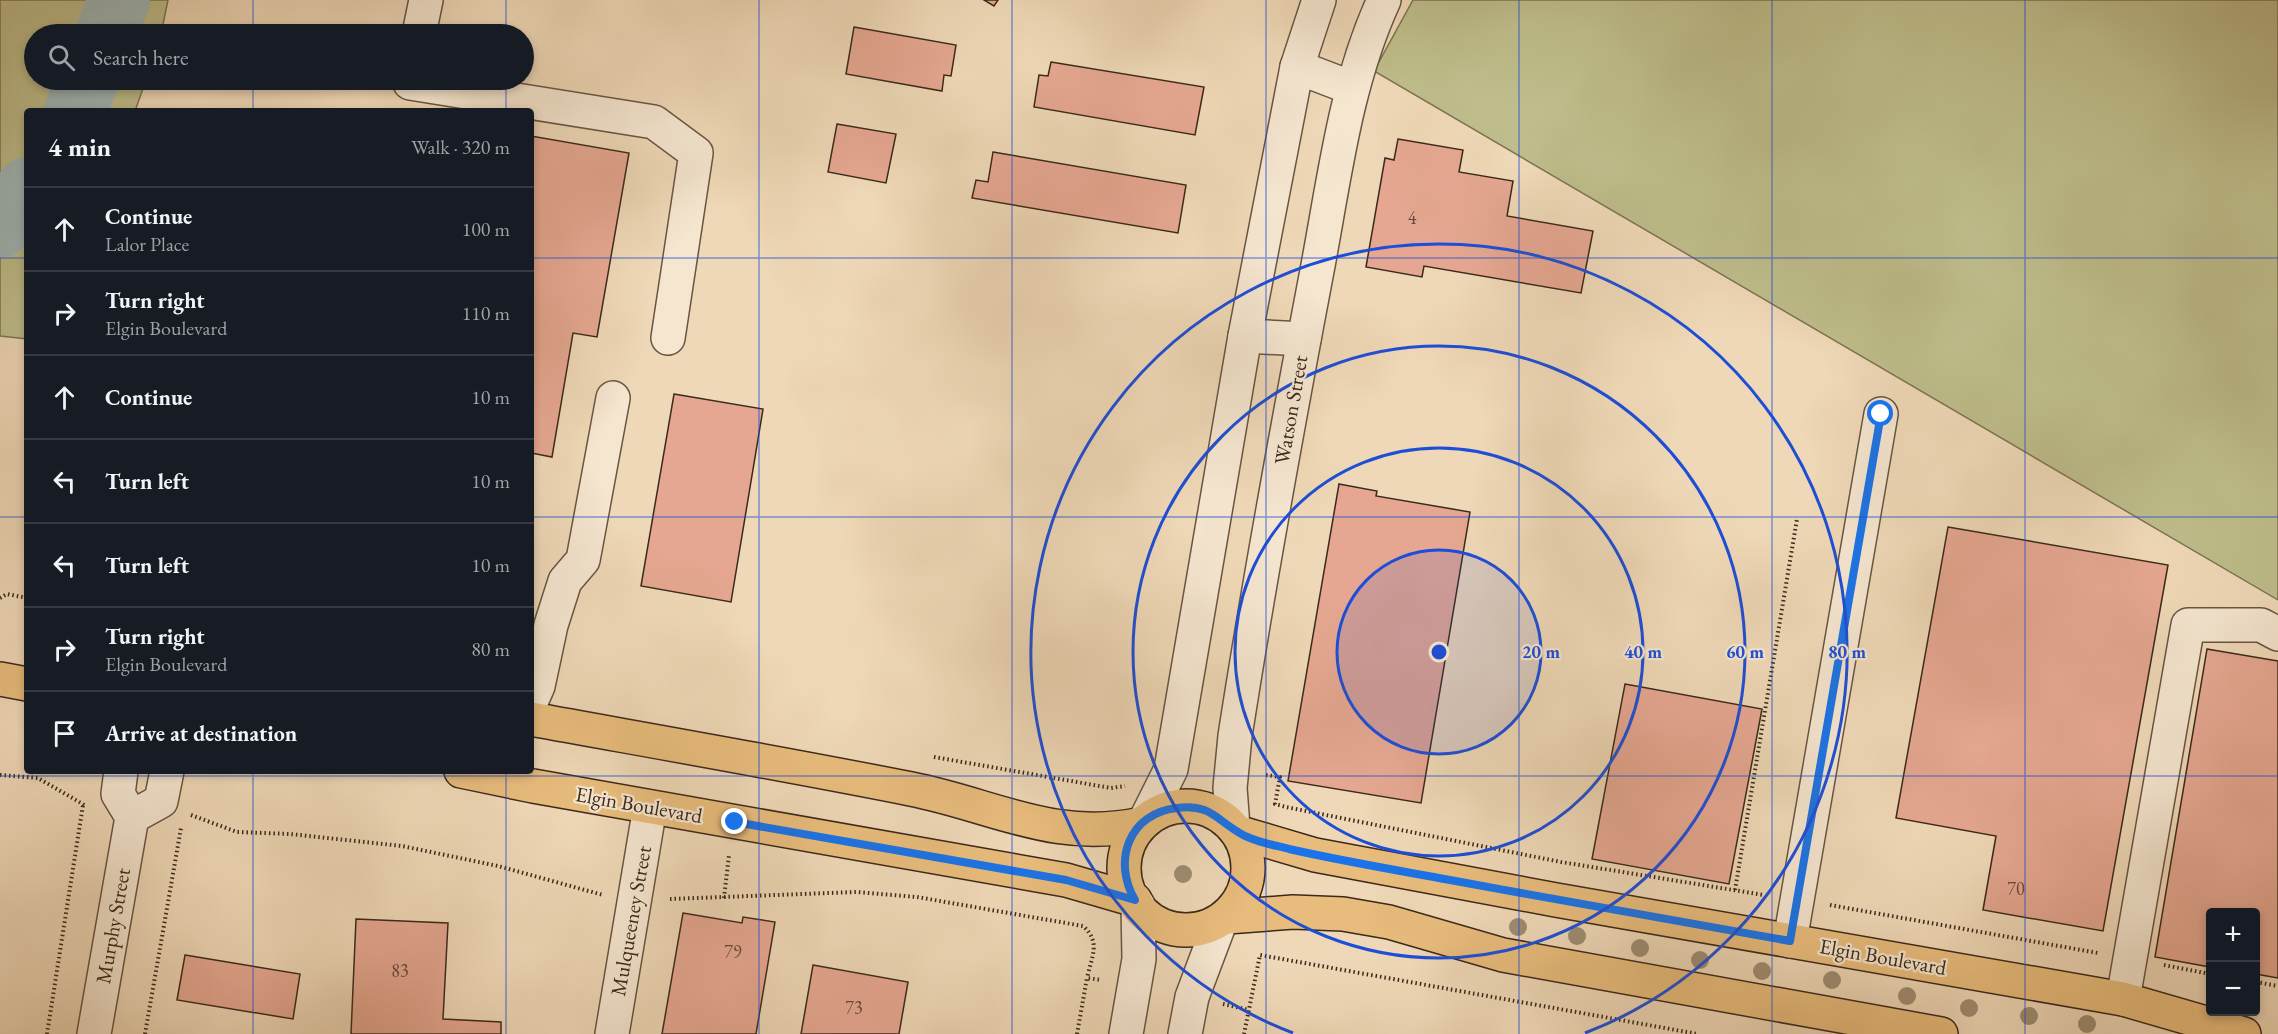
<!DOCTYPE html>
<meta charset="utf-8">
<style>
body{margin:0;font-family:"EB Garamond",serif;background:#242831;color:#f1f3f6}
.controls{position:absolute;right:18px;bottom:18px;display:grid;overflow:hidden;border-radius:6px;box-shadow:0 3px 9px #0003}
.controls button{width:54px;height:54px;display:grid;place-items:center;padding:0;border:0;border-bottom:2px solid #363941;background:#171b24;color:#f1f3f6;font:30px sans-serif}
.stop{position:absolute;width:18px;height:18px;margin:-14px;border:4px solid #1a73e8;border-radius:50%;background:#fff}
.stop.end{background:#1a73e8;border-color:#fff;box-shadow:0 2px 6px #0008}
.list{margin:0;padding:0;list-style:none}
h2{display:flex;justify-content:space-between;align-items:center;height:78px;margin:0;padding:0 24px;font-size:26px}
h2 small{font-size:20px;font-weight:400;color:#9ea1a6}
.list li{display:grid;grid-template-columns:39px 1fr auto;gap:18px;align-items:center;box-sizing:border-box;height:84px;padding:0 24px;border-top:2px solid #363941}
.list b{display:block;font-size:22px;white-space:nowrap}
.list p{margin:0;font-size:20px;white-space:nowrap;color:#9ea1a6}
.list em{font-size:20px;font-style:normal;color:#9ea1a6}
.icon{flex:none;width:33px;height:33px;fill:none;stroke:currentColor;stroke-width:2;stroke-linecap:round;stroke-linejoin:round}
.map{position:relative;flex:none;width:2278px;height:1034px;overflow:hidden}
.search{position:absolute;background:#171b24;box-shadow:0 3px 9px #0003;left:24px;top:24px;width:510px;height:66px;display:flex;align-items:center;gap:15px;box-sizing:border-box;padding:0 21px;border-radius:33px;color:#9ea1a6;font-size:22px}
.panel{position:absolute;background:#171b24;box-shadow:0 3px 9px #0003;left:24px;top:108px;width:510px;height:666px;border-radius:6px}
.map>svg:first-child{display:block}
.green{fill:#bebd8b;stroke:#7c7353;stroke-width:1.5}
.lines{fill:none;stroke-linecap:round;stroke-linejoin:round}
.river{stroke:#9fb7b9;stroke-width:62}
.building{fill:#e5a791;stroke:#3b291b;stroke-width:1.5}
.minor-casing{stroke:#685542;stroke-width:36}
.major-casing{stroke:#3b291b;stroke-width:36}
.path{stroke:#3b291b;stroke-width:4;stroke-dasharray:1.5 3;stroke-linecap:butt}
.minor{stroke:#f5e6d0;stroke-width:33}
.major{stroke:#e8bc7c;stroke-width:33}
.tree{fill:#9e8c71}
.route{stroke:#1a73e8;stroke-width:8}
.grid{fill:none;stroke:#1d4ed8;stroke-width:1.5;stroke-opacity:0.55}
.ring{fill:none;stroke:#1d4ed8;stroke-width:3}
.labels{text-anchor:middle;stroke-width:4.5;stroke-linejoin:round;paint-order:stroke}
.number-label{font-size:18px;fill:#664838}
.street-label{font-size:21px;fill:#3b291b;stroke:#f5e6d0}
.centre{fill:#1d4ed8;stroke:#f5e6d0;stroke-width:3}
.ring-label{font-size:18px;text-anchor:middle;font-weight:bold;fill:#1d4ed8;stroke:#f5e6d0;stroke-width:4.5;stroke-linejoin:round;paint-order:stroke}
</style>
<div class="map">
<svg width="2278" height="1034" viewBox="0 0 2278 1034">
<rect width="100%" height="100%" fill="#efd8b7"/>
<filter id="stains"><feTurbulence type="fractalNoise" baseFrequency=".00333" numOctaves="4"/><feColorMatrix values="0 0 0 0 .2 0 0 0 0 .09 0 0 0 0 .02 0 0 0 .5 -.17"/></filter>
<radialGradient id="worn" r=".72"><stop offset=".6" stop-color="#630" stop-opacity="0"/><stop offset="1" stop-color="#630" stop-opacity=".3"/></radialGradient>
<g class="green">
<polygon points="0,0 168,0 161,34 34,34 34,80 146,80 135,111 27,111 27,339 0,336"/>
<polygon points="1413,0 2278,0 2278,600 1374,71"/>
</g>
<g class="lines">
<g class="river">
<polyline points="106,34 119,0"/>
<polyline points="75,111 88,80"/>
<polyline points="0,227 27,188"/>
</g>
</g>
<g class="building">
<polygon points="984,0 998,0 994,6"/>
<polygon points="854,27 956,45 951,76 944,75 942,91 846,74"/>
<polygon points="1051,62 1204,87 1195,135 1034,107 1039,75 1048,76"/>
<polygon points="837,124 896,134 886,183 828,172"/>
<polygon points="531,136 629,153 597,337 573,333 552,457 531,453"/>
<polygon points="1398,139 1463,150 1459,172 1513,181 1507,216 1593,231 1581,293 1424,266 1422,277 1366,267 1385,158 1394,160"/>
<polygon points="993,152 1186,185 1178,233 972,198 976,180 988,182"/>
<polygon points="674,394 763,409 731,602 641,586"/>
<polygon points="1339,484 1377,491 1376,496 1470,512 1421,803 1288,781"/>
<polygon points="1948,527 2168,565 2103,931 1983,910 1996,836 1896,818"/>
<polygon points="2207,649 2278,661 2278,978 2256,974 2256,912 2210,912 2210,967 2155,957"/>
<polygon points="1625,684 1762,709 1729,884 1592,859"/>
<polygon points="683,913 742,923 743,917 775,922 756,1034 662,1034"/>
<polygon points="356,919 448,923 443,1019 501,1022 501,1034 351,1034"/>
<polygon points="185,955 300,974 293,1019 177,1000"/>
<polygon points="813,965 908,982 899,1034 801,1034"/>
</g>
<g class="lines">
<defs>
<g id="minor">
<polyline points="419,34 426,0"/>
<polyline points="1297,67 1352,88"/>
<polyline points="410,83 654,122 696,153 668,338"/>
<polyline points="1245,336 1304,339"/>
<polyline points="531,702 538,686 551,625 565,581 583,560 613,398"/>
<polyline points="132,817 161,801 167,771"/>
<polyline points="1145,821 1171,769 1245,336 1297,67 1319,0"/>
<path d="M1233,827L1230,788L1235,736C1259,582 1287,429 1316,276C1334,183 1344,87 1384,0"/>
<polyline points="1790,941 1881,414"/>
<polyline points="2123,999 2188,625 2261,625 2278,634"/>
<polyline points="94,1034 132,817 118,794 121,771"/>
<polyline points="612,1034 650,807"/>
<polyline points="1126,1034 1139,959 1138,905"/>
<polyline points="1185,1034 1192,997 1221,920"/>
</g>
<g id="major">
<polyline points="0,679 27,684"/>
<path d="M531,719C658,742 785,764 911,789C993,805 1054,843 1142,824"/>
<polyline points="461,771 533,786 1066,880 1135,900"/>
<circle cx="1186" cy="868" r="62"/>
<polyline points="1237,832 1315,855 1556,900 2123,999 2244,1034"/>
<polyline points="1227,917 1293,912 1343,914 1389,922 1503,955 1941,1034"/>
</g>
</defs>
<use href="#minor" class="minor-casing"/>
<use href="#major" class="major-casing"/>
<g class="path">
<polyline points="0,598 7,594 27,598"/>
<polyline points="934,757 1111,788 1125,786"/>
<polyline points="0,775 38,778 86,806"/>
<polyline points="1266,775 1280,777 1275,804 1286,807 1561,862 1764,895"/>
<polyline points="191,815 237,832 290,834 402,846 498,866 603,895"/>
<polyline points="1735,890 1797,519"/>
<polyline points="724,898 729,855"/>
<path d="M670,899L856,892L917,897L1083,926C1101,942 1092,956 1087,978"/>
<polyline points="1830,905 2098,953"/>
<polyline points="2164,965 2210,974"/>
<polyline points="2256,982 2278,986"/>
<polyline points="1223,1004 1249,1010"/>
<polyline points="47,1034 83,805"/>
<polyline points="145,1034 181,828"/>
<polyline points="1077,1034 1087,978 1101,980"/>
<polyline points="1244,1034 1260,955 1698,1034"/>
</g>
<use href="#minor" class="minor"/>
<use href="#major" class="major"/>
</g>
<g class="tree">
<circle cx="1183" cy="874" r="9"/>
<circle cx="1518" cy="927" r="9"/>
<circle cx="1577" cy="936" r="9"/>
<circle cx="1640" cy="948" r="9"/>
<circle cx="1700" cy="960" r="9"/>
<circle cx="1762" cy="971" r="9"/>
<circle cx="1832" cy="980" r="9"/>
<circle cx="1907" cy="996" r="9"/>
<circle cx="1969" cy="1008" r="9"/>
<circle cx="2029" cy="1016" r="9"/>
<circle cx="2087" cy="1024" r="9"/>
</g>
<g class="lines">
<path class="route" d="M735,822L1066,880L1135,900C1112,861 1129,813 1177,808C1209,804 1215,818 1238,832C1251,841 1274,845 1289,849C1342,861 1396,870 1450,880C1563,901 1676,921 1790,941L1881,414"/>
</g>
<path class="grid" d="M253,0V34M506,0V34M759,0V1034M1012,0V1034M1266,0V1034M1519,0V1034M1772,0V1034M2025,0V1034M253,80V111M506,80V111M0,258H27M531,258H2278M0,517H27M531,517H2278M253,771V1034M506,771V1034M0,776H2278"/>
<circle cx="1439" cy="652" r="102" fill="#1d4ed8" fill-opacity=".12"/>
<g class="ring">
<circle cx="1439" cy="652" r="102"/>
<circle cx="1439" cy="652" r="204"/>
<circle cx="1439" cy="652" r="306"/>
<path d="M1293 1033A408 408 0 1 1 1585 1033"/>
</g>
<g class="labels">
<g class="number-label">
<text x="1412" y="224">4</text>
<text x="2016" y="895">70</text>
<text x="733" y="958">79</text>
<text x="400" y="977">83</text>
<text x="854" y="1014">73</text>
</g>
<g class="street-label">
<text transform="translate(1291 410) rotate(-80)" y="7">Watson Street</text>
<text transform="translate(639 805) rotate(10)" y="7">Elgin Boulevard</text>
<text transform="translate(631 921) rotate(-80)" y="7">Mulqueeney Street</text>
<text transform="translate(113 926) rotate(-80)" y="7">Murphy Street</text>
<text transform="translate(1883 957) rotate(10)" y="7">Elgin Boulevard</text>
</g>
</g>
<circle cx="1439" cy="652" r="9" class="centre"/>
<g class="ring-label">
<text x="1541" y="658">20 m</text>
<text x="1643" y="658">40 m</text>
<text x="1745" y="658">60 m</text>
<text x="1847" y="658">80 m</text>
</g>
<rect width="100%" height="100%" filter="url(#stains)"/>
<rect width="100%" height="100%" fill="url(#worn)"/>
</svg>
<div class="controls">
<button>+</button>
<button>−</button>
</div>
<div class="stop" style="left:1881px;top:414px"></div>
<div class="stop end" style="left:735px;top:822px"></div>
<div class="search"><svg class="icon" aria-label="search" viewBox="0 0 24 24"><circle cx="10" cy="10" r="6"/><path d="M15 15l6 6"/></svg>Search here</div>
<section class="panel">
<h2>4 min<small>Walk · 320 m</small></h2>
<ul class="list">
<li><svg class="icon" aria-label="ahead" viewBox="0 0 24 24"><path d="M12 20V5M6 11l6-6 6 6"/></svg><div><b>Continue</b><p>Lalor Place</p></div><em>100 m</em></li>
<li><svg class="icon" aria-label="right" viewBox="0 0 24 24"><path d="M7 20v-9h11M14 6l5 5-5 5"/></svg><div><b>Turn right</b><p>Elgin Boulevard</p></div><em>110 m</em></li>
<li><svg class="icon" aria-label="ahead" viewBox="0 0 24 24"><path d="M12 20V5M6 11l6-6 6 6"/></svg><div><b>Continue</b></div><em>10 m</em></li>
<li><svg class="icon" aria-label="left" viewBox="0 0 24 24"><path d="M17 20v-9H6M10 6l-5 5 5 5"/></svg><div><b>Turn left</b></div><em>10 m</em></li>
<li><svg class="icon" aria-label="left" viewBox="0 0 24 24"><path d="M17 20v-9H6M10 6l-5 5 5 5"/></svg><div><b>Turn left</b></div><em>10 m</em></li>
<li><svg class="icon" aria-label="right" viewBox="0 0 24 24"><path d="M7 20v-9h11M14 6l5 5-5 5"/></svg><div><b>Turn right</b><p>Elgin Boulevard</p></div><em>80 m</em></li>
<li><svg class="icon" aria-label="arrive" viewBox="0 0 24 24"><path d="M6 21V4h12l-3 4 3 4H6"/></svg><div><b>Arrive at destination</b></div></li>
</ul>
</section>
</div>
